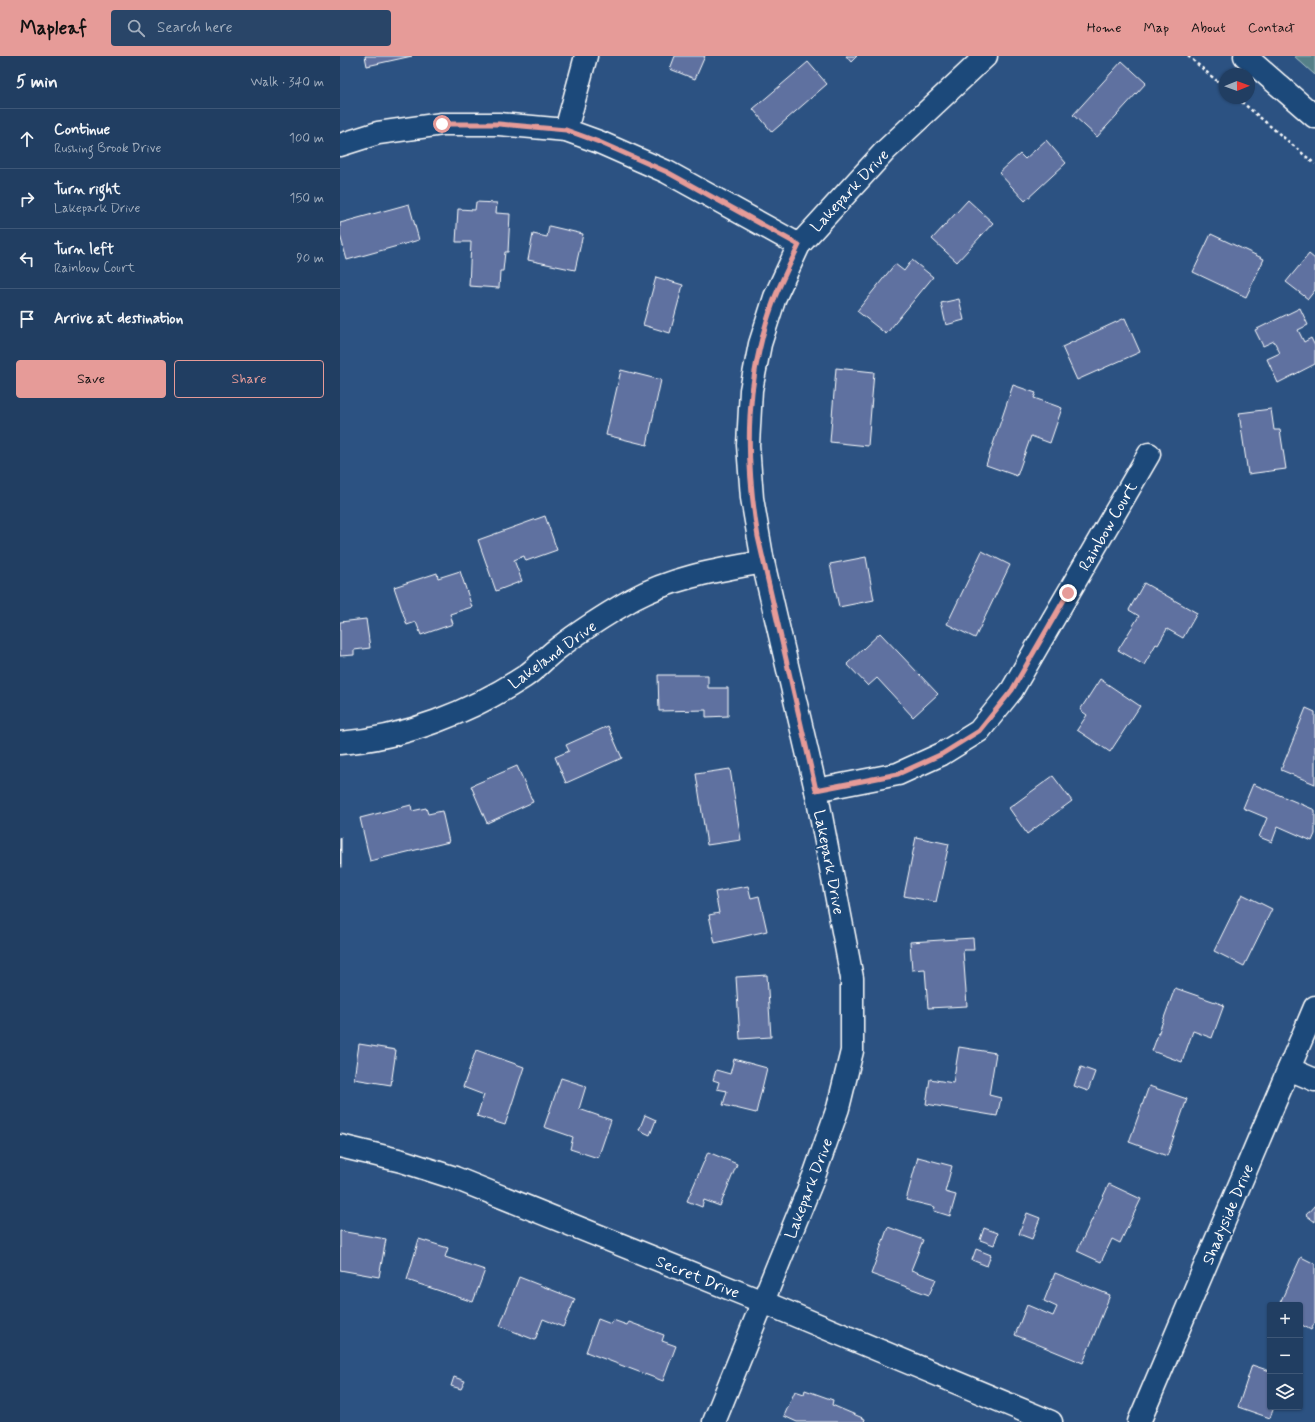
<!DOCTYPE html>
<meta charset="utf-8">
<style>
body{margin:0;font-family:Mynerve,sans-serif;background:#294568;color:#f1f3f6}
.controls{position:absolute;right:12px;bottom:12px;display:grid;overflow:hidden;border-radius:4px;box-shadow:0 1px 3px #0004}
.controls button{width:36px;height:36px;display:grid;place-items:center;padding:0;border:0;border-bottom:1px solid #3e5777;background:#213e62;color:#f1f3f6;font:20px sans-serif}
.compass{position:absolute;left:879px;top:12px;width:36px;height:36px;border-radius:50%;background:#213e62;box-shadow:0 1px 3px #0004;rotate:89deg}
.stop{position:absolute;width:12px;height:12px;margin:-9px;border:3px solid #e69b98;border-radius:50%;background:#fff}
.stop.end{background:#e69b98;border-color:#fff;box-shadow:0 1px 4px #0008}
.list{margin:0;padding:0;list-style:none}
h2{display:flex;justify-content:space-between;align-items:center;height:52px;margin:0;padding:0 16px;font-size:17px}
h2 small{font-size:13px;font-weight:400;color:#a2aebe}
.list li{display:grid;grid-template-columns:26px 1fr auto;gap:12px;align-items:center;box-sizing:border-box;height:60px;padding:0 16px;border-top:1px solid #3e5777}
.list b{display:block;font-size:15px;white-space:nowrap}
.list p{margin:0;font-size:13px;white-space:nowrap;color:#a2aebe}
.list em{font-size:13px;font-style:normal;color:#a2aebe}
.actions{display:flex;gap:8px;padding:12px 16px}
.actions a{flex:1;padding:9px 0;border:1px solid #e69b98;border-radius:4px;text-align:center;font-size:14px;color:#e69b98}
.actions .main{background:#e69b98;color:#111}
.icon{flex:none;width:22px;height:22px;fill:none;stroke:currentColor;stroke-width:2;stroke-linecap:round;stroke-linejoin:round}
.map{position:relative;flex:none;width:975px;height:1366px;overflow:hidden}
header{display:flex;align-items:center;gap:24px;box-sizing:border-box;height:56px;padding:0 20px;background:#e69b98;color:#111}
header strong{font-size:19px}
nav{display:flex;gap:22px;margin-inline-start:auto;font-size:14px}
.search{width:280px;height:36px;background:#294568;display:flex;align-items:center;gap:10px;box-sizing:border-box;padding:0 14px;border-radius:4px;color:#a2aebe;font-size:15px}
main{display:flex}
aside{flex:1;background:#213e62}
.map>svg:first-child{display:block}
.green{fill:#558088;stroke:#aac0c4}
.building{fill:#5e71a0;stroke:#fff}
.lines{fill:none;stroke-linecap:round;stroke-linejoin:round}
.minor-casing{stroke:#fff;stroke-width:25}
.secondary-casing{stroke:#fff;stroke-width:25}
.path{stroke:#fff;stroke-width:2.5;stroke-dasharray:3 3;stroke-linecap:butt}
.minor{stroke:#1f4a7a;stroke-width:22}
.secondary{stroke:#1f4a7a;stroke-width:22}
.route{stroke:#e69b98;stroke-width:5}
.labels{text-anchor:middle;stroke-width:4;stroke-linejoin:round;paint-order:stroke}
.street-label{font-size:16px;fill:#fff;stroke:#1f4a7a}
</style>
<header>
<strong>Mapleaf</strong>
<div class="search"><svg class="icon" aria-label="search" viewBox="0 0 24 24"><circle cx="10" cy="10" r="6"/><path d="M15 15l6 6"/></svg>Search here</div>
<nav><a>Home</a><a>Map</a><a>About</a><a>Contact</a></nav>
</header>
<main>
<aside>
<h2>5 min<small>Walk · 340 m</small></h2>
<ul class="list">
<li><svg class="icon" aria-label="ahead" viewBox="0 0 24 24"><path d="M12 20V5M6 11l6-6 6 6"/></svg><div><b>Continue</b><p>Rushing Brook Drive</p></div><em>100 m</em></li>
<li><svg class="icon" aria-label="right" viewBox="0 0 24 24"><path d="M7 20v-9h11M14 6l5 5-5 5"/></svg><div><b>Turn right</b><p>Lakepark Drive</p></div><em>150 m</em></li>
<li><svg class="icon" aria-label="left" viewBox="0 0 24 24"><path d="M17 20v-9H6M10 6l-5 5 5 5"/></svg><div><b>Turn left</b><p>Rainbow Court</p></div><em>90 m</em></li>
<li><svg class="icon" aria-label="arrive" viewBox="0 0 24 24"><path d="M6 21V4h12l-3 4 3 4H6"/></svg><div><b>Arrive at destination</b></div></li>
</ul>
<div class="actions"><a class="main">Save</a><a>Share</a></div>
</aside>
<div class="map">
<svg width="975" height="1366" viewBox="0 0 975 1366">
<rect width="100%" height="100%" fill="#2c5282"/>
<filter id="ink" filterUnits="userSpaceOnUse"><feTurbulence type="fractalNoise" baseFrequency=".025" numOctaves="2"/><feDisplacementMap in="SourceGraphic" scale="8" xChannelSelector="R" yChannelSelector="G"/><feConvolveMatrix kernelMatrix="1 2 1 2 8 2 1 2 1" color-interpolation-filters="sRGB"/></filter>
<g filter="url(#ink)">
<polygon class="green" points="954,0 975,0 975,19"/>
<g class="building">
<polygon points="25,0 72,0 27,10"/>
<polygon points="335,0 365,0 355,23 330,13"/>
<polygon points="506,0 517,0 511,6"/>
<polygon points="782,5 806,27 757,81 733,59"/>
<polygon points="468,6 487,28 432,76 413,53"/>
<polygon points="706,84 726,107 685,145 659,117 680,98 685,103"/>
<polygon points="628,144 653,167 617,206 592,183"/>
<polygon points="136,146 157,147 156,157 170,158 168,196 165,196 163,215 160,215 159,232 129,230 131,186 116,186 118,153 135,154"/>
<polygon points="69,148 79,184 7,204 0,179 0,167"/>
<polygon points="209,170 243,178 235,214 188,204 193,178 207,181"/>
<polygon points="871,178 924,203 906,241 853,216"/>
<polygon points="969,198 975,203 975,234 968,243 946,226"/>
<polygon points="572,204 593,221 546,278 517,255 555,208 564,215"/>
<polygon points="316,221 343,229 330,277 303,269"/>
<polygon points="619,243 624,264 606,269 601,247"/>
<polygon points="960,252 968,269 958,274 964,286 971,282 975,290 975,308 938,327 927,303 940,297 934,285 923,290 915,274"/>
<polygon points="785,262 800,296 737,324 722,291"/>
<polygon points="496,312 534,316 528,390 490,386"/>
<polygon points="281,314 321,324 307,389 266,379"/>
<polygon points="673,329 696,337 694,342 722,352 710,387 691,380 677,420 646,409"/>
<polygon points="931,353 934,374 940,374 946,413 908,418 899,357"/>
<polygon points="205,460 217,494 186,505 184,500 174,504 182,525 156,535 138,484"/>
<polygon points="642,495 670,509 635,582 607,568"/>
<polygon points="526,501 534,544 499,551 490,508"/>
<polygon points="120,515 132,551 110,558 113,568 81,579 76,566 67,569 54,531 97,517 98,522"/>
<polygon points="804,527 857,557 843,582 827,573 818,589 816,588 804,609 778,594 799,560 789,554"/>
<polygon points="26,563 30,592 14,594 14,599 0,600 0,566"/>
<polygon points="540,577 598,638 573,661 537,622 528,630 507,608"/>
<polygon points="318,619 368,619 368,632 388,632 388,660 366,661 366,654 319,655"/>
<polygon points="760,623 800,650 770,696 737,674 747,659 740,654"/>
<polygon points="966,652 975,656 975,728 941,714"/>
<polygon points="268,670 282,702 226,727 215,701 229,695 226,689"/>
<polygon points="177,710 193,746 147,767 131,730"/>
<polygon points="390,713 401,784 367,789 356,718"/>
<polygon points="713,720 732,745 687,778 669,752"/>
<polygon points="913,728 975,754 975,778 972,785 938,770 932,786 919,781 927,762 903,752"/>
<polygon points="71,749 72,755 86,752 88,758 102,755 109,786 30,805 20,762"/>
<polygon points="576,781 609,788 596,846 564,840"/>
<rect x="0" y="782" width="1" height="29"/>
<polygon points="408,830 411,842 419,840 427,875 375,887 369,859 379,857 375,836"/>
<polygon points="902,838 932,853 904,910 874,895"/>
<polygon points="633,882 634,894 623,894 627,950 588,952 585,913 572,914 570,886"/>
<polygon points="427,919 431,981 400,983 396,921"/>
<polygon points="835,932 884,949 872,982 853,975 842,1006 812,995"/>
<polygon points="19,988 56,994 51,1029 14,1023"/>
<polygon points="619,991 656,997 649,1039 661,1042 657,1060 586,1048 590,1023 613,1027"/>
<polygon points="136,994 184,1011 165,1069 137,1060 144,1039 123,1031"/>
<polygon points="394,1003 427,1012 416,1057 383,1049 387,1035 377,1033 379,1026 373,1024 376,1014 390,1018"/>
<polygon points="741,1011 755,1016 748,1035 734,1030"/>
<polygon points="221,1022 246,1030 239,1053 271,1064 258,1102 230,1093 233,1081 204,1071"/>
<polygon points="809,1030 847,1043 827,1100 789,1086"/>
<polygon points="305,1059 316,1064 310,1079 299,1074"/>
<polygon points="368,1096 397,1108 380,1150 364,1144 362,1151 347,1145"/>
<polygon points="578,1101 612,1110 605,1136 616,1139 610,1160 594,1155 595,1151 566,1144"/>
<polygon points="769,1128 801,1143 780,1187 772,1183 761,1206 737,1195"/>
<polygon points="975,1149 975,1166 966,1159"/>
<polygon points="687,1157 700,1162 692,1183 679,1178"/>
<polygon points="548,1171 583,1184 571,1214 596,1223 589,1239 531,1218"/>
<polygon points="644,1172 658,1177 654,1189 640,1184"/>
<polygon points="0,1175 46,1183 39,1221 0,1214"/>
<polygon points="79,1183 108,1192 105,1201 145,1214 133,1246 67,1224"/>
<polygon points="636,1193 651,1199 647,1210 632,1204"/>
<polygon points="961,1201 975,1208 975,1266 971,1274 960,1268 960,1249 939,1249"/>
<polygon points="715,1217 770,1239 743,1307 675,1279 687,1249 713,1260 717,1251 704,1245"/>
<polygon points="179,1221 235,1243 223,1271 203,1263 195,1284 160,1270"/>
<polygon points="258,1263 271,1268 273,1264 287,1269 289,1266 324,1279 322,1285 336,1290 323,1325 246,1296"/>
<polygon points="912,1309 930,1315 930,1351 934,1351 930,1362 898,1351"/>
<polygon points="114,1321 125,1325 121,1333 111,1330"/>
<polygon points="465,1334 493,1344 492,1349 525,1363 524,1366 457,1366 444,1360 455,1335 464,1338"/>
</g>
<g class="lines">
<defs>
<g id="minor">
<polyline points="226,74 246,0"/>
<polyline points="0,89 38,77 102,68 159,68 226,74 259,86 327,116 459,189"/>
<path d="M0,687C65,682 130,656 184,621C196,613 205,602 217,593C240,575 267,558 293,543C333,521 379,514 423,506"/>
<polyline points="476,734 558,718 602,698 639,675 672,634 809,398"/>
<polyline points="949,1013 975,1024"/>
<polyline points="0,1090 62,1105 115,1122 423,1246 711,1366"/>
<polyline points="374,1366 474,1120 498,1052 512,995 512,922 476,734 423,506 412,442 408,389 411,334 420,288 435,241 459,189 546,94 646,0"/>
<polyline points="799,1366 975,951"/>
</g>
<polyline id="secondary" points="905,0 975,61"/>
</defs>
<use href="#minor" class="minor-casing"/>
<use href="#secondary" class="secondary-casing"/>
<g class="path">
<polyline points="848,0 885,32"/>
<polyline points="897,42 975,108"/>
</g>
<use href="#minor" class="minor"/>
<use href="#secondary" class="secondary"/>
</g>
</g>
<g class="lines" filter="url(#ink)">
<path class="route" d="M102,68H159L226,74L259,86L327,116L459,189C451,206 442,224 435,241C405,321 404,398 418,481L476,734L558,718L602,698L639,675L672,634L728,537"/>
</g>
<g class="labels">
<g class="street-label">
<text transform="translate(509 134) rotate(-47)" y="6">Lakepark Drive</text>
<text transform="translate(767 470) rotate(-60)" y="6">Rainbow Court</text>
<text transform="translate(212 598) rotate(-36)" y="6">Lakeland Drive</text>
<text transform="translate(490 806) rotate(79)" y="6">Lakepark Drive</text>
<text transform="translate(468 1132) rotate(-69)" y="6">Lakepark Drive</text>
<text transform="translate(887 1158) rotate(-67)" y="6">Shadyside Drive</text>
<text transform="translate(358 1220) rotate(22)" y="6">Secret Drive</text>
</g>
</g>
</svg>
<div class="controls">
<button>+</button>
<button>−</button>
<button><svg class="icon" aria-label="layers" viewBox="0 0 24 24"><path d="M12 4l9 5-9 5-9-5zM3 14l9 5 9-5"/></svg></button>
</div>
<svg class="compass" viewBox="-18 -18 36 36"><path d="M0-13l5 13h-10z" fill="#e53935"/><path d="M0 13l5-13h-10z" fill="#a2aebe"/></svg>
<div class="stop" style="left:102px;top:68px"></div>
<div class="stop end" style="left:728px;top:537px"></div>
</div>
</main>
